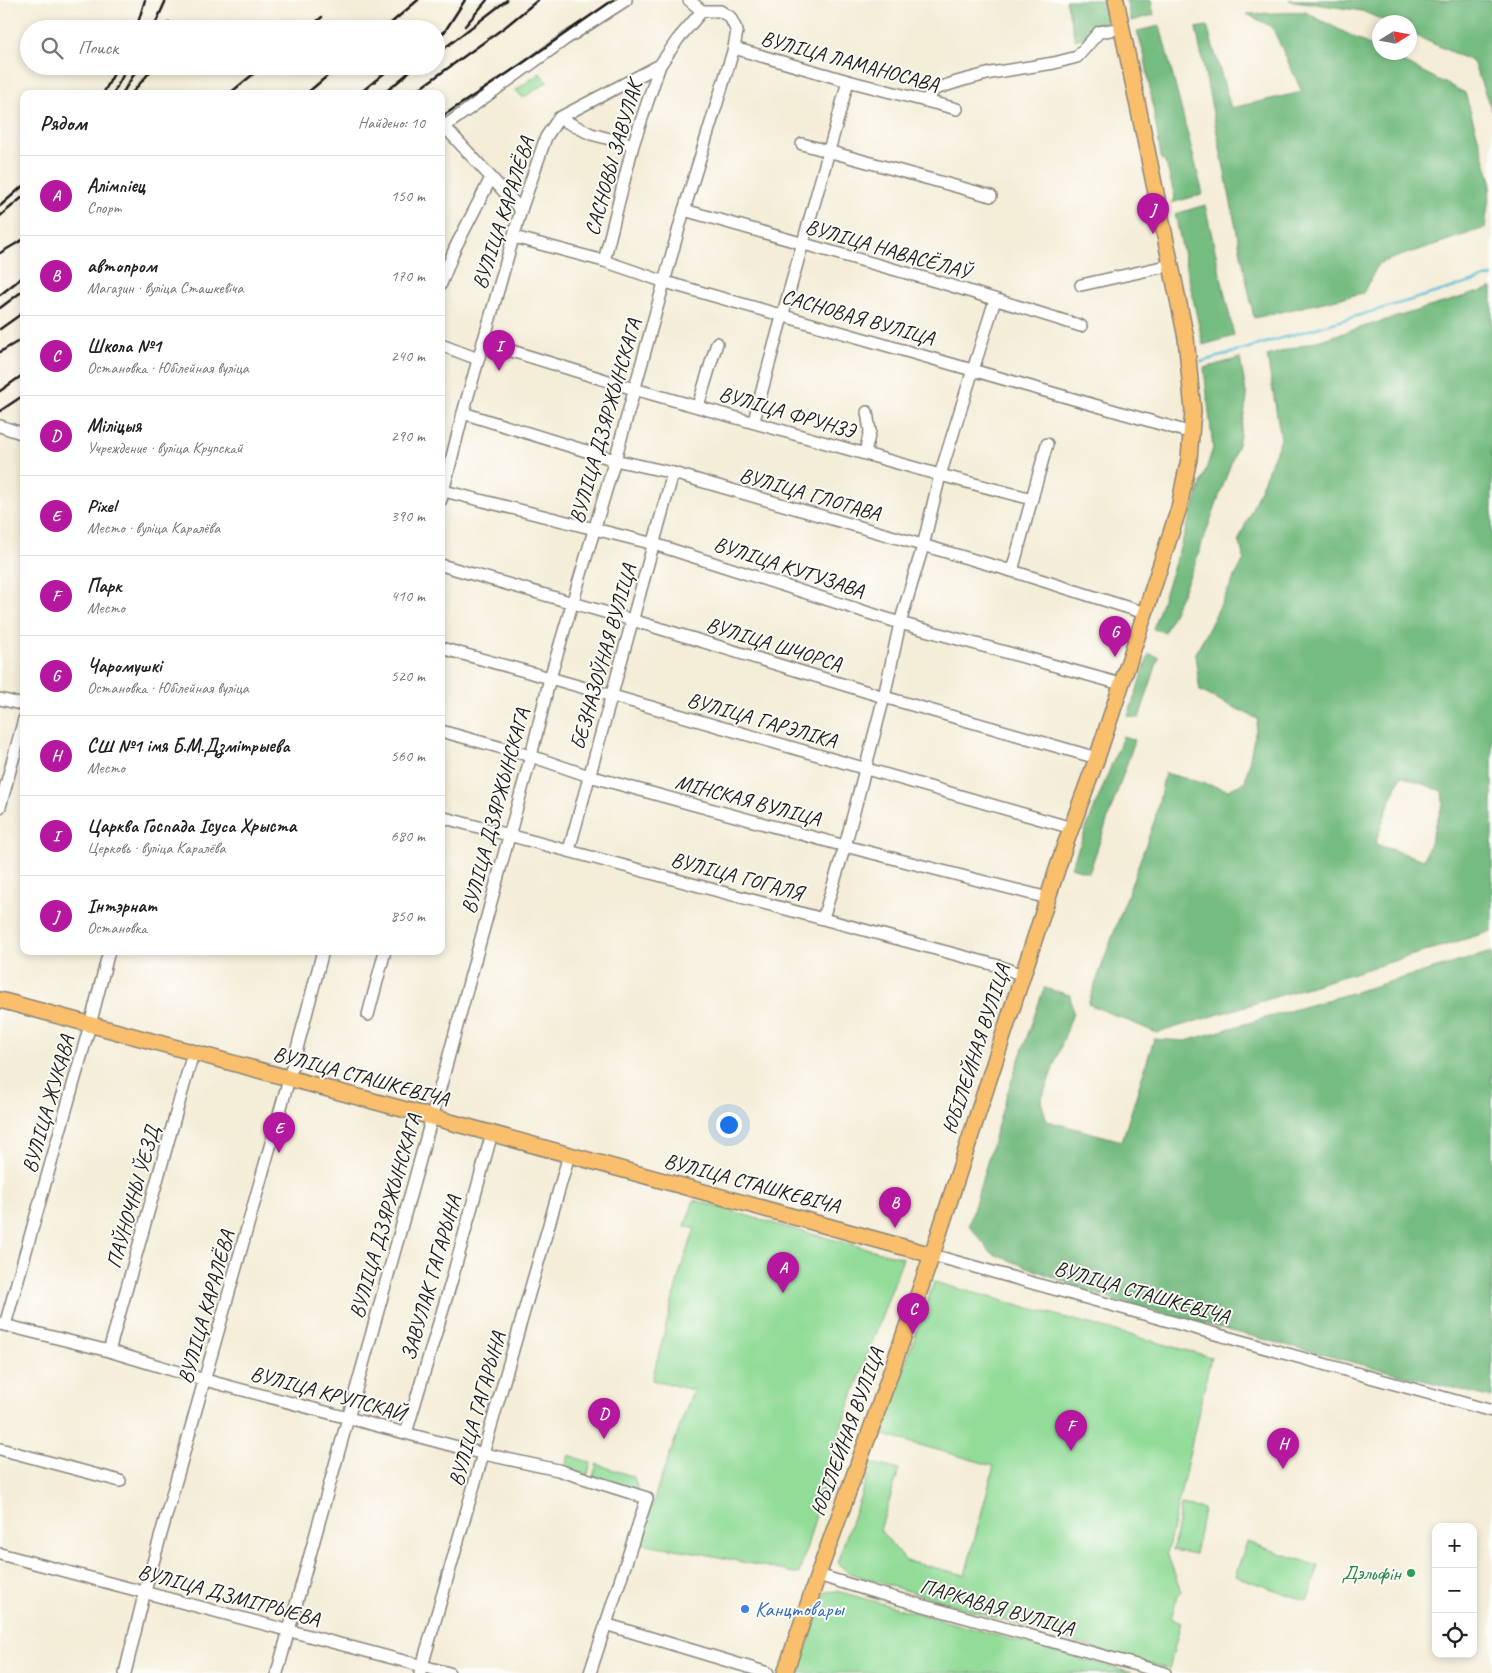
<!DOCTYPE html>
<html lang="ru">
<meta charset="utf-8">
<style>
body{margin:0;font-family:Caveat,sans-serif;background:#f2f2f2;color:#202124}
.controls{position:absolute;right:15px;bottom:15px;display:grid;overflow:hidden;border-radius:10px;box-shadow:0 2px 8px #0003}
.controls button{width:45px;height:45px;display:grid;place-items:center;padding:0;border:0;border-bottom:1px solid #e0e0e0;background:#fff;color:#202124;font:25px sans-serif}
.compass{position:absolute;left:1372px;top:15px;width:45px;height:45px;border-radius:50%;background:#fff;box-shadow:0 2px 8px #0003;rotate:79deg}
.you{position:absolute;left:728px;top:1124px;width:18px;height:18px;margin:-12px;border:4px solid #fff;border-radius:50%;background:#1a73e8;box-shadow:0 0 0 8px #1a73e833}
.badge{display:grid;place-items:center;width:32px;height:32px;border-radius:50%;background:#b5179e;color:#fff;font-size:16px;font-weight:700}
.pin{position:absolute;translate:-50% -41px;filter:drop-shadow(0 1px 2px #0008)}
.pin::after{content:'';position:absolute;top:26px;width:18px;height:15px;background:inherit;clip-path:polygon(0 0,100% 0,50% 100%)}
.list{margin:0;padding:0;list-style:none}
h2{display:flex;justify-content:space-between;align-items:center;height:65px;margin:0;padding:0 20px;font-size:21px}
h2 small{font-size:16px;font-weight:400;color:#757577}
.list li{display:grid;grid-template-columns:32px 1fr auto;gap:15px;align-items:center;box-sizing:border-box;height:80px;padding:0 20px;border-top:1px solid #e0e0e0}
.list b{display:block;font-size:19px;white-space:nowrap}
.list p{margin:0;font-size:16px;white-space:nowrap;color:#757577}
.list em{font-size:16px;font-style:normal;color:#757577}
.icon{flex:none;width:28px;height:28px;fill:none;stroke:currentColor;stroke-width:2;stroke-linecap:round;stroke-linejoin:round}
.map{position:relative;flex:none;width:1492px;height:1673px;overflow:hidden}
.search{position:absolute;background:#fff;box-shadow:0 2px 8px #0003;left:20px;top:20px;width:425px;height:55px;display:flex;align-items:center;gap:12px;box-sizing:border-box;padding:0 18px;border-radius:28px;color:#757577;font-size:19px}
.panel{position:absolute;background:#fff;box-shadow:0 2px 8px #0003;left:20px;top:90px;width:425px;height:865px;border-radius:10px}
.map>svg:first-child{display:block}
.green{fill:#92dc98;stroke:#577c5a}
.forest{fill:#75bc80;stroke:#486c4e;fill-rule:evenodd}
.lines{fill:none;stroke-linecap:round;stroke-linejoin:round}
.stream{stroke:#57bed4;stroke-width:2.5}
.minor-casing{stroke:#88847a;stroke-width:14}
.major-casing{stroke:#88847a;stroke-width:18}
.minor{stroke:#fff;stroke-width:11}
.major{stroke:#f9bf6c;stroke-width:15}
.rail{stroke:#1c1c1c;stroke-width:2.5}
.leisure-dot{fill:#2e9e5b;stroke:#fdfcf7;stroke-width:2}
.shop-dot{fill:#3f7fe0;stroke:#fdfcf7;stroke-width:2}
.labels{text-anchor:middle;stroke-width:4;stroke-linejoin:round;paint-order:stroke}
.street-label{font-size:21px;fill:#1c1c1c;stroke:#fdfcf7}
.leisure-label{font-size:21px;fill:#27864d;stroke:#fdfcf7;text-anchor:end}
.shop-label{font-size:21px;fill:#366cbe;stroke:#fdfcf7;text-anchor:start}
</style>
<div class="map">
<svg width="1492" height="1673" viewBox="0 0 1492 1673">
<rect width="100%" height="100%" fill="#fdfcf7"/>
<filter id="ink" filterUnits="userSpaceOnUse"><feTurbulence type="fractalNoise" baseFrequency=".02" numOctaves="2"/><feDisplacementMap in="SourceGraphic" scale="10" xChannelSelector="R" yChannelSelector="G"/><feConvolveMatrix kernelMatrix="1 2 1 2 8 2 1 2 1" color-interpolation-filters="sRGB"/></filter>
<filter id="wash" filterUnits="userSpaceOnUse"><feTurbulence type="fractalNoise" baseFrequency=".0096" numOctaves="4" result="noise"/><feDisplacementMap in="SourceGraphic" scale="20" xChannelSelector="R" yChannelSelector="G"/><feGaussianBlur stdDeviation="1.12" result="paint"/><feColorMatrix in="noise" values="0 0 0 0 0 0 0 0 0 0 0 0 0 0 0 0 0 1.4 0 .05"/><feComposite in="paint" operator="in"/></filter>
<g filter="url(#wash)">
<rect width="100%" height="100%" fill="#f4edd8"/>
<g class="green">
<polygon points="540,73 547,82 523,98 516,90"/>
<polygon points="694,1200 782,1226 903,1258 841,1428 799,1574 700,1553 638,1543 693,1390 652,1380 680,1272 695,1229 685,1226"/>
<polygon points="934,1282 1211,1357 1167,1553 1181,1592 1177,1596 1171,1619 1181,1622 1169,1669 1116,1655 849,1573 837,1563 872,1463 899,1470 880,1530 906,1561 965,1575 994,1466 881,1434"/>
<polygon points="569,1455 591,1463 587,1476 565,1468"/>
<polygon points="597,1464 634,1477 638,1491 593,1477"/>
<polygon points="1181,1505 1203,1509 1195,1554 1173,1550"/>
<polygon points="1247,1542 1319,1566 1307,1601 1235,1576"/>
<polygon points="837,1591 1132,1673 799,1673 825,1592"/>
</g>
<g class="forest">
<polygon points="1066,0 1103,0 1108,23 1095,29 1092,35 1075,40"/>
<polygon points="1126,0 1151,0 1154,15 1131,21"/>
<polygon points="1289,0 1492,0 1492,111 1473,62 1410,33 1410,22 1387,22 1362,11"/>
<polygon points="1305,12 1379,50 1380,52 1385,53 1465,93 1491,181 1485,228 1379,263 1363,293 1254,318 1196,28 1207,26 1231,108 1302,92 1272,27 1247,14"/>
<polygon points="1160,26 1203,194 1171,203 1175,198 1167,166 1161,157 1145,58 1137,31"/>
<polygon points="1205,205 1234,336 1203,345 1175,214"/>
<path d="M1492,288V931L1157,1033L1088,1004L1155,819L1165,773L1228,790L1245,782L1258,719L1200,691L1195,655L1244,559L1239,540L1281,439L1267,356ZM1401,776L1442,791L1443,803L1424,860L1375,844L1388,807Z"/>
<polygon points="1240,358 1247,398 1239,441 1194,566 1165,632 1153,629 1213,448 1204,368"/>
<polygon points="1149,654 1159,657 1139,718 1128,716"/>
<polygon points="1123,736 1135,740 1089,873 1071,867"/>
<polygon points="1492,952 1492,1398 1115,1301 991,1253 969,1225 1005,1100 1044,988 1070,995 1073,1013 1041,1101 1047,1121 1122,1141 1154,1039 1186,1041"/>
</g>
<g class="lines">
<polyline class="stream" points="1201,362 1492,276"/>
</g>
</g>
<g filter="url(#ink)">
<g class="lines">
<defs>
<g id="minor">
<polyline points="689,0 702,11"/>
<polyline points="734,48 848,81 957,109"/>
<polyline points="925,101 935,89 960,81 991,73 1054,63 1077,57 1099,32 1122,28"/>
<polyline points="559,118 591,134 633,145"/>
<polyline points="444,126 521,210"/>
<polyline points="441,129 564,40 626,0"/>
<polyline points="802,144 991,196"/>
<polyline points="684,210 949,285 1081,326"/>
<polyline points="514,237 604,261 665,282 1192,433"/>
<polyline points="604,261 633,145 660,65"/>
<polyline points="441,284 455,248 491,178"/>
<polyline points="1081,285 1171,265"/>
<polyline points="483,342 634,389 940,475 1032,499"/>
<polyline points="441,345 478,359"/>
<polyline points="698,406 717,343"/>
<polyline points="463,413 615,460 673,473 1012,571 1145,613"/>
<path d="M754,421C783,307 818,195 848,81"/>
<polyline points="0,426 24,434"/>
<polyline points="865,453 870,431 867,412"/>
<polyline points="444,491 654,544 900,623 1121,684"/>
<polyline points="441,565 632,620 884,697 1097,758"/>
<polyline points="1012,571 1047,444"/>
<polyline points="441,648 550,678 1072,828"/>
<polyline points="0,699 24,705"/>
<polyline points="441,731 531,756 589,776 845,846 1048,898"/>
<polyline points="0,807 24,719"/>
<polyline points="441,817 999,966 1022,975"/>
<polyline points="569,850 673,473"/>
<polyline points="823,918 845,846 884,697 900,623 923,546 940,475 995,300"/>
<polyline points="368,1015 385,951"/>
<polyline points="932,1255 1492,1411"/>
<polyline points="0,1324 109,1351 205,1380 484,1454 558,1470 647,1498 590,1673"/>
<polyline points="5,1325 90,1025 109,951"/>
<polyline points="109,1351 193,1053"/>
<polyline points="406,1433 452,1279 492,1133"/>
<polyline points="0,1449 120,1481"/>
<polyline points="0,1554 449,1673"/>
<polyline points="818,1575 874,1592 1165,1673"/>
<polyline points="605,1624 768,1673"/>
<polyline points="125,1673 145,1591 287,1086 323,951"/>
<polyline points="277,1673 437,1099 531,756 550,678 615,460 684,210 734,48 737,31 730,17 720,11 702,11 678,39 660,65 559,118 546,137 521,210 463,413 441,500"/>
<polyline points="420,1673 569,1155"/>
</g>
<g id="major">
<polyline points="0,1000 432,1117 932,1255"/>
<polyline points="785,1673 818,1575 872,1426 932,1255 1065,845 1097,758 1145,613 1179,508 1184,482 1189,459 1193,411 1186,338 1116,0"/>
</g>
</defs>
<use href="#minor" class="minor-casing"/>
<use href="#major" class="major-casing"/>
<use href="#minor" class="minor"/>
<use href="#major" class="major"/>
<g class="rail">
<polyline points="465,26 487,0"/>
<polyline points="136,29 145,0"/>
<polyline points="153,29 166,0"/>
<polyline points="164,29 169,22"/>
<polyline points="185,29 186,28"/>
<polyline points="308,29 322,17"/>
<polyline points="384,29 418,0"/>
<polyline points="436,40 445,31 465,0"/>
<polyline points="442,50 507,0"/>
<polyline points="103,94 118,66"/>
<polyline points="113,94 128,66"/>
<polyline points="122,94 139,66"/>
<polyline points="131,94 155,66"/>
<polyline points="229,94 263,66"/>
<polyline points="306,94 339,66"/>
<polyline points="359,94 393,66"/>
<polyline points="383,94 406,75 414,66"/>
<polyline points="412,94 505,27 538,0"/>
<polyline points="441,117 520,65 613,0"/>
<polyline points="0,206 24,185"/>
<polyline points="0,216 24,196"/>
<polyline points="0,253 24,239"/>
<polyline points="0,295 24,276"/>
<polyline points="0,308 24,290"/>
<polyline points="0,329 24,312"/>
<polyline points="0,352 24,338"/>
<polyline points="0,391 24,374"/>
<polyline points="0,411 24,395"/>
</g>
</g>
</g>
<circle class="leisure-dot" cx="1411" cy="1573" r="5"/>
<circle class="shop-dot" cx="745" cy="1609" r="5"/>
<g class="labels">
<g class="street-label">
<text transform="translate(850 61) rotate(15)" y="7">ВУЛІЦА ЛАМАНОСАВА</text>
<text transform="translate(613 158) rotate(-74)" y="7">САСНОВЫ ЗАВУЛАК</text>
<text transform="translate(503 213) rotate(-72)" y="7">ВУЛІЦА КАРАЛЁВА</text>
<text transform="translate(888 249) rotate(16)" y="7">ВУЛІЦА НАВАСЁЛАЎ</text>
<text transform="translate(858 317) rotate(16)" y="7">САСНОВАЯ ВУЛІЦА</text>
<text transform="translate(787 412) rotate(16)" y="7">ВУЛІЦА ФРУНЗЭ</text>
<text transform="translate(605 421) rotate(-74)" y="7">ВУЛІЦА ДЗЯРЖЫНСКАГА</text>
<text transform="translate(810 494) rotate(16)" y="7">ВУЛІЦА ГЛОТАВА</text>
<text transform="translate(789 567) rotate(18)" y="7">ВУЛІЦА КУТУЗАВА</text>
<text transform="translate(774 644) rotate(17)" y="7">ВУЛІЦА ШЧОРСА</text>
<text transform="translate(603 657) rotate(-74)" y="7">БЕЗНАЗОЎНАЯ ВУЛІЦА</text>
<text transform="translate(762 720) rotate(16)" y="7">ВУЛІЦА ГАРЭЛІКА</text>
<text transform="translate(748 800) rotate(15)" y="7">МІНСКАЯ ВУЛІЦА</text>
<text transform="translate(495 811) rotate(-75)" y="7">ВУЛІЦА ДЗЯРЖЫНСКАГА</text>
<text transform="translate(737 876) rotate(15)" y="7">ВУЛІЦА ГОГАЛЯ</text>
<text transform="translate(976 1049) rotate(-72)" y="7">ЮБІЛЕЙНАЯ ВУЛІЦА</text>
<text transform="translate(361 1076) rotate(15)" y="7">ВУЛІЦА СТАШКЕВІЧА</text>
<text transform="translate(48 1104) rotate(-74)" y="7">ВУЛІЦА ЖУКАВА</text>
<text transform="translate(752 1183) rotate(15)" y="7">ВУЛІЦА СТАШКЕВІЧА</text>
<text transform="translate(133 1197) rotate(-74)" y="7">ПАЎНОЧНЫ ЎЕЗД</text>
<text transform="translate(385 1216) rotate(-74)" y="7">ВУЛІЦА ДЗЯРЖЫНСКАГА</text>
<text transform="translate(431 1278) rotate(-74)" y="7">ЗАВУЛАК ГАГАРЫНА</text>
<text transform="translate(1142 1292) rotate(16)" y="7">ВУЛІЦА СТАШКЕВІЧА</text>
<text transform="translate(206 1307) rotate(-74)" y="7">ВУЛІЦА КАРАЛЁВА</text>
<text transform="translate(328 1393) rotate(15)" y="7">ВУЛІЦА КРУПСКАЙ</text>
<text transform="translate(477 1409) rotate(-74)" y="7">ВУЛІЦА ГАГАРЫНА</text>
<text transform="translate(847 1432) rotate(-70)" y="7">ЮБІЛЕЙНАЯ ВУЛІЦА</text>
<text transform="translate(229 1595) rotate(15)" y="7">ВУЛІЦА ДЗМІТРЫЕВА</text>
<text transform="translate(997 1607) rotate(16)" y="7">ПАРКАВАЯ ВУЛІЦА</text>
</g>
<g class="leisure-label">
<text x="1401" y="1580">Дэльфін</text>
</g>
<g class="shop-label">
<text x="755" y="1616">Канцтовары</text>
</g>
</g>
</svg>
<div class="controls">
<button>+</button>
<button>−</button>
<button><svg class="icon" aria-label="locate" viewBox="0 0 24 24"><circle cx="12" cy="12" r="6"/><path d="M12 2v4M12 18v4M2 12h4M18 12h4"/></svg></button>
</div>
<svg class="compass" viewBox="-18 -18 36 36"><path d="M0-13l5 13h-10z" fill="#e53935"/><path d="M0 13l5-13h-10z" fill="#757577"/></svg>
<div class="you"></div>
<div class="pin badge" style="left:783px;top:1293px">A</div>
<div class="pin badge" style="left:895px;top:1228px">B</div>
<div class="pin badge" style="left:913px;top:1334px">C</div>
<div class="pin badge" style="left:604px;top:1439px">D</div>
<div class="pin badge" style="left:279px;top:1153px">E</div>
<div class="pin badge" style="left:1071px;top:1451px">F</div>
<div class="pin badge" style="left:1115px;top:657px">G</div>
<div class="pin badge" style="left:1283px;top:1469px">H</div>
<div class="pin badge" style="left:499px;top:371px">I</div>
<div class="pin badge" style="left:1153px;top:234px">J</div>
<div class="search"><svg class="icon" aria-label="search" viewBox="0 0 24 24"><circle cx="10" cy="10" r="6"/><path d="M15 15l6 6"/></svg>Поиск</div>
<section class="panel">
<h2>Рядом<small>Найдено: 10</small></h2>
<ul class="list">
<li><span class="badge">A</span><div><b>Алімпіец</b><p>Спорт</p></div><em>150 m</em></li>
<li><span class="badge">B</span><div><b>автопром</b><p>Магазин · вуліца Сташкевіча</p></div><em>170 m</em></li>
<li><span class="badge">C</span><div><b>Школа №1</b><p>Остановка · Юбілейная вуліца</p></div><em>240 m</em></li>
<li><span class="badge">D</span><div><b>Міліцыя</b><p>Учреждение · вуліца Крупскай</p></div><em>290 m</em></li>
<li><span class="badge">E</span><div><b>Pixel</b><p>Место · вуліца Каралёва</p></div><em>390 m</em></li>
<li><span class="badge">F</span><div><b>Парк</b><p>Место</p></div><em>410 m</em></li>
<li><span class="badge">G</span><div><b>Чаромушкі</b><p>Остановка · Юбілейная вуліца</p></div><em>520 m</em></li>
<li><span class="badge">H</span><div><b>СШ №1 імя Б.М.Дзмітрыева</b><p>Место</p></div><em>560 m</em></li>
<li><span class="badge">I</span><div><b>Царква Госпада Ісуса Хрыста</b><p>Церковь · вуліца Каралёва</p></div><em>680 m</em></li>
<li><span class="badge">J</span><div><b>Інтэрнат</b><p>Остановка</p></div><em>850 m</em></li>
</ul>
</section>
</div>
